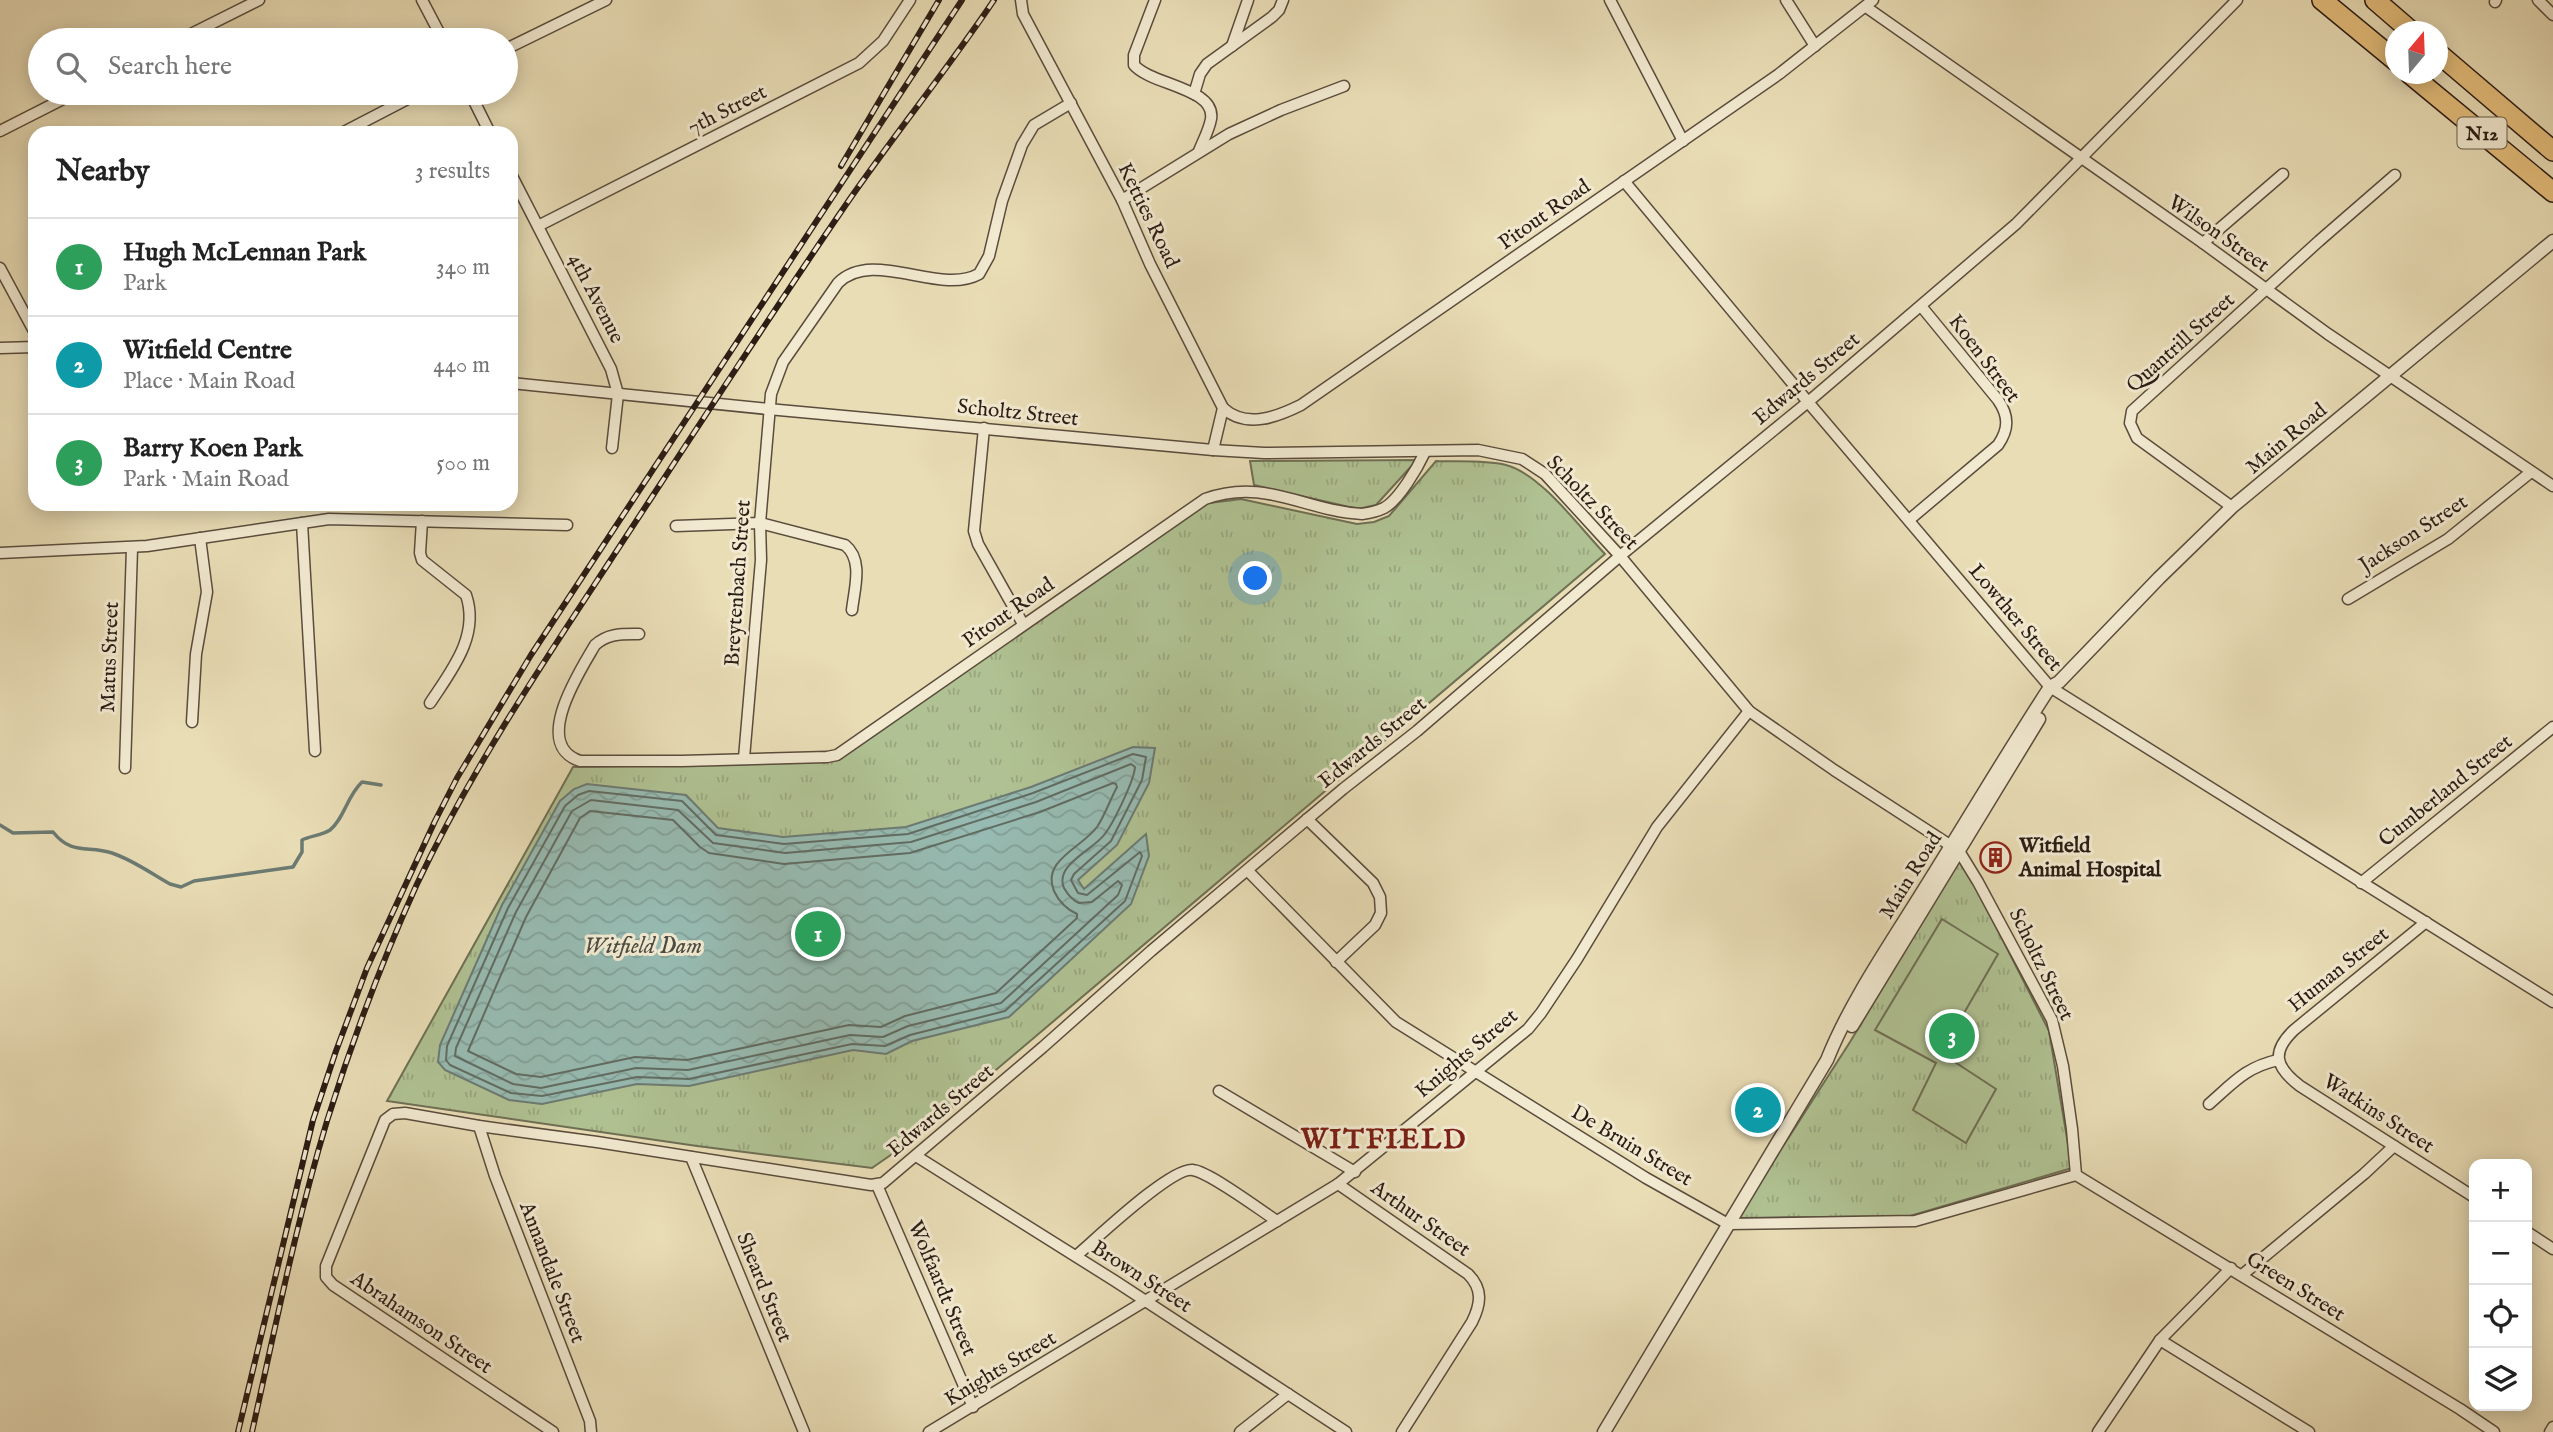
<!DOCTYPE html>
<meta charset="utf-8">
<style>
body{margin:0;font-family:"IM FELL English",serif;background:#f6f6f6;color:#222}
.controls{position:absolute;right:21px;bottom:21px;display:grid;overflow:hidden;border-radius:14px;box-shadow:0 4px 18px #0003}
.controls button{width:63px;height:63px;display:grid;place-items:center;padding:0;border:0;border-bottom:2px solid #e0e0e0;background:#fff;color:#222;font:35px sans-serif}
.compass{position:absolute;left:2385px;top:21px;width:63px;height:63px;border-radius:50%;background:#fff;box-shadow:0 4px 18px #0003;rotate:19deg}
.you{position:absolute;left:1256px;top:579px;width:24px;height:24px;margin:-18px;border:5px solid #fff;border-radius:50%;background:#1a73e8;box-shadow:0 0 0 10px #1a73e833}
.badge{display:grid;place-items:center;width:46px;height:46px;border-radius:50%;background:#111827;color:#fff;font-size:23px;font-weight:700}
.pin{position:absolute;translate:-50% -50%;border:4px solid #fff;box-shadow:0 2px 7px #0006}
.list{margin:0;padding:0;list-style:none}
h2{display:flex;justify-content:space-between;align-items:center;height:91px;margin:0;padding:0 28px;font-size:30px}
h2 small{font-size:23px;font-weight:400;color:#767676}
.list li{display:grid;grid-template-columns:46px 1fr auto;gap:21px;align-items:center;box-sizing:border-box;height:98px;padding:0 28px;border-top:2px solid #e0e0e0}
.list b{display:block;font-size:26px;white-space:nowrap}
.list p{margin:0;font-size:23px;white-space:nowrap;color:#767676}
.list em{font-size:23px;font-style:normal;color:#767676}
.icon{flex:none;width:38px;height:38px;fill:none;stroke:currentColor;stroke-width:2;stroke-linecap:round;stroke-linejoin:round}
.map{position:relative;flex:none;width:2553px;height:1432px;overflow:hidden}
.search{position:absolute;background:#fff;box-shadow:0 4px 18px #0003;left:28px;top:28px;width:490px;height:77px;display:flex;align-items:center;gap:18px;box-sizing:border-box;padding:0 24px;border-radius:38px;color:#767676;font-size:26px}
.panel{position:absolute;background:#fff;box-shadow:0 4px 18px #0003;left:28px;top:126px;width:490px;height:385px;border-radius:21px}
.map>svg:first-child{display:block}
.park{fill:url(#park-tufts);stroke:#6e6f54;stroke-width:2}
.pitch{fill:#b0c293;stroke:#6e6f54;stroke-width:2}
.water{fill:url(#water-waves);stroke:#6c7b73;stroke-width:2}
.lines{fill:none;stroke-linecap:round;stroke-linejoin:round}
.shore{stroke:#616c63;stroke-width:2}
.stream{stroke:#6c7b73;stroke-width:3.5}
.minor-casing{stroke:#5a4c3c;stroke-width:13}
.tertiary-casing{stroke:#5a4c3c;stroke-width:15}
.motorway-casing{stroke:#2b1c14;stroke-width:22}
.minor{stroke:#f1e9d0;stroke-width:10}
.tertiary{stroke:#f1e9d0;stroke-width:12}
.motorway{stroke:#e4be7b;stroke-width:19}
.rail-casing{stroke:#2b1c14;stroke-width:6}
.rail{stroke:#f1e9d0;stroke-width:3.5;stroke-dasharray:10;stroke-linecap:butt}
.labels{text-anchor:middle;stroke-width:6;stroke-linejoin:round;paint-order:stroke}
.shield{fill:#f1e9d0;stroke:#665a4c;stroke-width:2}
.shield-label{font-size:19px;font-weight:bold;fill:#2b1c14}
.street-label{font-size:21px;fill:#2b1c14;stroke:#f1e9d0}
.poi-label{font-size:21px;font-weight:bold;fill:#2b1c14;stroke:#f1e9d0;text-anchor:start}
.water-label{font-size:23px;font-style:italic;fill:#4b4c43;stroke:#f1e9d0}
.district-label{font-size:28px;font-weight:bold;letter-spacing:2px;fill:#7a1f14;stroke:#f1e9d0}
</style>
<div class="map">
<svg width="2553" height="1432" viewBox="0 0 2553 1432">
<defs>
<pattern id="park-tufts" width="24" height="20" patternUnits="userSpaceOnUse" patternTransform="scale(1.75)"><rect width="24" height="20" fill="#b0c293"/><path d="M3 7l-1-3M5 7V3M7 7l1-3M15 17l-1-3M17 17v-4M19 17l1-3" fill="none" stroke="#98a67e"/></pattern>
<pattern id="water-waves" width="16" height="10" patternUnits="userSpaceOnUse" patternTransform="scale(1.75)"><rect width="16" height="10" fill="#97bbb2"/><path d="M0 5q4-4 8 0t8 0" fill="none" stroke="#82a098"/></pattern>
</defs>
<rect width="100%" height="100%" fill="#e9ddb6"/>
<filter id="stains"><feTurbulence type="fractalNoise" baseFrequency=".00286" numOctaves="4"/><feColorMatrix values="0 0 0 0 .2 0 0 0 0 .09 0 0 0 0 .02 0 0 0 .5 -.17"/></filter>
<radialGradient id="worn" r=".72"><stop offset=".6" stop-color="#630" stop-opacity="0"/><stop offset="1" stop-color="#630" stop-opacity=".3"/></radialGradient>
<g class="park">
<polygon points="1417,460 1376,505 1358,509 1254,485 1250,461"/>
<path d="M1436,461C1459,462 1484,460 1506,465C1541,474 1580,528 1605,554L918,1136L872,1168L697,1146L387,1101L573,767L751,764L836,760L1201,504L1241,499L1357,524L1374,522L1389,516Z"/>
<polygon points="1961,858 2049,1031 2072,1168 1910,1216 1737,1218 1850,1042"/>
</g>
<polygon class="pitch" points="1942,919 1998,954 1941,1053 1996,1089 1966,1143 1913,1110 1936,1063 1875,1030"/>
<polygon class="water" points="1133,747 1155,748 1149,783 1117,845 1078,880 1084,889 1146,834 1149,856 1131,904 1009,1017 912,1041 886,1054 853,1050 689,1086 637,1084 542,1104 509,1100 445,1070 438,1062 440,1045 502,905 560,801 574,789 587,784 686,795 718,828 783,837 906,827 1031,787"/>
<g class="lines">
<g class="shore">
<polygon points="1133,754 1146,757 1142,780 1111,841 1074,874 1071,880 1078,893 1087,895 1140,852 1142,856 1125,901 1005,1011 910,1035 885,1046 852,1044 689,1079 637,1077 542,1096 511,1093 450,1065 446,1060 447,1046 508,908 565,806 578,795 589,791 682,801 716,835 784,844 908,834 1033,793"/>
<path d="M1131,764L1135,767C1134,781 1113,824 1104,835C1093,850 1054,865 1064,888C1068,895 1072,900 1079,903L1092,902L1118,881L1122,885L1118,895L1001,1003L908,1026L883,1037L850,1035L688,1070L636,1068L541,1088L513,1084L455,1056L456,1048L516,912L572,811L591,800L678,810L713,843L785,853L911,842L1036,802Z"/>
<path d="M1113,783L1116,784L1117,787C1110,800 1105,815 1097,827C1083,847 1041,860 1054,891C1059,902 1066,909 1077,914V918L996,993L905,1016L881,1027L849,1025L687,1060L635,1057L541,1077L516,1074L468,1051L526,917L580,818L590,811L673,820L700,847L709,853L784,864L910,853L1040,812Z"/>
</g>
<path class="stream" d="M0,825L13,833L53,832C72,856 88,845 112,853C133,860 152,874 170,884L181,887L194,881L293,867L302,852V840C310,836 323,835 330,830C344,819 347,796 362,782L381,785"/>
<defs>
<g id="minor">
<polyline points="422,0 443,40"/>
<polyline points="1021,0 1023,14 1122,200 1150,264 1223,408 1213,450"/>
<path d="M1155,0L1134,55V65C1151,85 1216,88 1211,119C1209,130 1203,141 1199,151"/>
<polyline points="1610,0 1683,141"/>
<polyline points="1786,0 1815,46"/>
<polyline points="2538,0 2553,15"/>
<polyline points="2495,2 2496,0"/>
<polyline points="1866,7 2203,243 2328,334 2553,486"/>
<polyline points="179,40 259,0"/>
<polyline points="1232,46 1248,0"/>
<polyline points="506,49 606,0"/>
<polyline points="470,93 490,133"/>
<polyline points="1194,94 1200,74 1207,64 1272,17 1279,10 1283,0"/>
<polyline points="0,131 75,93"/>
<polyline points="342,133 419,93"/>
<polyline points="511,174 611,369 618,394 612,448"/>
<polyline points="1624,181 1808,402 2050,687 2553,1002"/>
<polyline points="1122,200 1229,134 1281,110 1344,86"/>
<polyline points="538,226 859,63 883,41 910,0"/>
<polyline points="2203,243 2283,174"/>
<polyline points="0,268 35,333"/>
<polyline points="0,348 35,347"/>
<polyline points="511,383 768,409 1213,450 1264,453 1478,450 1522,459 1545,474 1620,556 1749,711 1834,770 1959,851 1978,882 2052,1020 2063,1066 2072,1129 2076,1175"/>
<path d="M1223,408C1246,429 1277,417 1301,405L1779,74L1873,0"/>
<polyline points="984,428 974,531 978,544 1023,624"/>
<polyline points="2232,507 2137,438 2130,423 2132,411 2319,241 2395,175"/>
<path d="M1909,520L1998,445C2009,429 2009,416 1998,400L1921,306"/>
<path d="M422,521L420,553L422,560L466,595C480,636 451,671 430,703"/>
<polyline points="302,523 315,751"/>
<path d="M676,526L760,523L845,545C864,560 854,590 852,610"/>
<polyline points="0,553 147,546 329,519 567,525"/>
<polyline points="2348,599 2448,539 2531,472"/>
<path d="M639,634C622,634 608,633 595,645C580,671 531,745 580,761H682L827,757L837,755L1205,499C1265,477 1304,511 1362,514C1369,513 1378,511 1384,508C1399,500 1418,467 1425,452"/>
<polyline points="192,722 196,654 207,592 200,538"/>
<path d="M744,758L761,560L760,523L771,394L783,362L838,283C873,248 939,296 979,274L989,256L1002,201L1022,145L1034,125L1071,103"/>
<polyline points="125,768 132,548"/>
<polyline points="1307,819 1373,883 1380,897 1381,913 1375,925 1336,962"/>
<polyline points="1248,871 1396,1022 1646,1178 1728,1224 1915,1221 2076,1175"/>
<polyline points="2361,883 2553,727"/>
<path d="M2426,922L2294,1030C2271,1052 2275,1067 2300,1086L2474,1197"/>
<polyline points="1219,1091 1355,1172"/>
<path d="M2209,1104C2233,1083 2246,1067 2278,1060"/>
<polyline points="479,1126 495,1176 590,1421 591,1432"/>
<polyline points="916,1156 1115,1281 1346,1432"/>
<polyline points="691,1157 804,1432"/>
<polyline points="2076,1175 2460,1409 2494,1432"/>
<path d="M1338,1184L1468,1274C1483,1289 1481,1304 1472,1322L1402,1432"/>
<polyline points="877,1185 973,1407"/>
<polyline points="2527,1232 2553,1249"/>
<path d="M1076,1256C1095,1240 1172,1166 1193,1170C1211,1173 1260,1210 1277,1221"/>
<polyline points="2242,1275 2364,1174 2394,1146"/>
<polyline points="2160,1340 2309,1432"/>
<polyline points="553,1432 333,1285 326,1277 326,1266 385,1120 393,1114 405,1113 479,1126 597,1142 871,1185 883,1183 1043,1047 1151,951 1343,789 1417,731 1620,556 1808,402 2016,224 2237,0"/>
<polyline points="929,1432 1338,1184 1528,1029 1541,1013 1577,959 1657,827 1749,711"/>
<polyline points="1240,1432 1288,1394"/>
<polyline points="2098,1432 2160,1340 2231,1268"/>
<polyline points="2550,1432 2553,1427"/>
</g>
<g id="tertiary">
<polyline points="1852,1026 2039,719"/>
<path d="M1604,1432L1827,1060C1851,1000 1891,943 1925,888C1967,821 2007,753 2050,687L2059,682L2159,578L2232,507L2553,241"/>
</g>
<g id="motorway">
<polyline points="2322,0 2396,61"/>
<polyline points="2375,0 2412,32"/>
<polyline points="2438,53 2553,151"/>
<polyline points="2410,74 2553,192"/>
</g>
</defs>
<use href="#minor" class="minor-casing"/>
<use href="#tertiary" class="tertiary-casing"/>
<use href="#motorway" class="motorway-casing"/>
<use href="#minor" class="minor"/>
<use href="#tertiary" class="tertiary"/>
<use href="#motorway" class="motorway"/>
<defs>
<g id="rail">
<polyline points="841,166 939,0"/>
<polyline points="238,1432 313,1120 336,1051 367,968 435,821 457,778 531,655 962,0"/>
<path d="M252,1432C275,1329 296,1223 327,1121C352,1041 382,961 417,884C471,770 541,666 610,561C688,442 765,323 845,206C893,136 947,70 994,0"/>
</g>
</defs>
<use href="#rail" class="rail-casing"/>
<use href="#rail" class="rail"/>
</g>
<defs>
<symbol id="building-ring" viewBox="-11 -11 22 22"><circle r="9.5" fill="#f1e9d0" stroke="#8f2418" stroke-width="1.5"/><path d="M-4-6H4V6H1V3H-1V6H-4ZM-2.5-4.3h1.7v1.8h-1.7ZM.8-4.3h1.7v1.8H.8ZM-2.5-1h1.7V.8h-1.7ZM.8-1h1.7V.8H.8Z" fill="#8f2418"/></symbol>
</defs>
<g fill-rule="evenodd">
<use href="#building-ring" x="1978" y="840" width="35" height="35"/>
</g>
<g class="labels">
<rect class="shield" x="2457.5" y="117.5" width="49" height="31" rx="5"/>
<g class="shield-label">
<text x="2482" y="140">N12</text>
</g>
<g class="street-label">
<text transform="translate(727 109) rotate(-27)" y="7">7th Street</text>
<text transform="translate(1544 214) rotate(-35)" y="7">Pitout Road</text>
<text transform="translate(1149 215) rotate(64)" y="7">Ketties Road</text>
<text transform="translate(2219 233) rotate(35)" y="7">Wilson Street</text>
<text transform="translate(597 298) rotate(63)" y="7">4th Avenue</text>
<text transform="translate(2180 342) rotate(-42)" y="7">Quantrill Street</text>
<text transform="translate(1985 358) rotate(53)" y="7">Koen Street</text>
<text transform="translate(1806 378) rotate(-40)" y="7">Edwards Street</text>
<text transform="translate(1018 412) rotate(6)" y="7">Scholtz Street</text>
<text transform="translate(2286 438) rotate(-40)" y="7">Main Road</text>
<text transform="translate(1593 502) rotate(46)" y="7">Scholtz Street</text>
<text transform="translate(2413 533) rotate(-33)" y="7">Jackson Street</text>
<text transform="translate(737 583) rotate(-86)" y="7">Breytenbach Street</text>
<text transform="translate(1008 612) rotate(-35)" y="7">Pitout Road</text>
<text transform="translate(2016 617) rotate(50)" y="7">Lowther Street</text>
<text transform="translate(109 657) rotate(-88)" y="7">Matus Street</text>
<text transform="translate(1372 742) rotate(-39)" y="7">Edwards Street</text>
<text transform="translate(2445 790) rotate(-39)" y="7">Cumberland Street</text>
<text transform="translate(1910 875) rotate(-58)" y="7">Main Road</text>
<text transform="translate(2042 964) rotate(64)" y="7">Scholtz Street</text>
<text transform="translate(2338 969) rotate(-39)" y="7">Human Street</text>
<text transform="translate(1466 1053) rotate(-40)" y="7">Knights Street</text>
<text transform="translate(940 1110) rotate(-40)" y="7">Edwards Street</text>
<text transform="translate(2379 1113) rotate(33)" y="7">Watkins Street</text>
<text transform="translate(1632 1145) rotate(31)" y="7">De Bruin Street</text>
<text transform="translate(1421 1218) rotate(35)" y="7">Arthur Street</text>
<text transform="translate(553 1272) rotate(69)" y="7">Annandale Street</text>
<text transform="translate(1142 1276) rotate(33)" y="7">Brown Street</text>
<text transform="translate(2296 1286) rotate(32)" y="7">Green Street</text>
<text transform="translate(765 1287) rotate(68)" y="7">Sheard Street</text>
<text transform="translate(943 1288) rotate(67)" y="7">Wolfaardt Street</text>
<text transform="translate(422 1322) rotate(34)" y="7">Abrahamson Street</text>
<text transform="translate(1000 1368) rotate(-31)" y="7">Knights Street</text>
</g>
<g class="poi-label">
<text x="2019" y="852">Witfield<tspan x="2019" dy="24">Animal Hospital</tspan></text>
</g>
<g class="water-label">
<text x="643" y="953">Witfield Dam</text>
</g>
<g class="district-label">
<text x="1384" y="1148">WITFIELD</text>
</g>
</g>
<rect width="100%" height="100%" filter="url(#stains)"/>
<rect width="100%" height="100%" fill="url(#worn)"/>
</svg>
<div class="controls">
<button>+</button>
<button>−</button>
<button><svg class="icon" aria-label="locate" viewBox="0 0 24 24"><circle cx="12" cy="12" r="6"/><path d="M12 2v4M12 18v4M2 12h4M18 12h4"/></svg></button>
<button><svg class="icon" aria-label="layers" viewBox="0 0 24 24"><path d="M12 4l9 5-9 5-9-5zM3 14l9 5 9-5"/></svg></button>
</div>
<svg class="compass" viewBox="-18 -18 36 36"><path d="M0-13l5 13h-10z" fill="#e53935"/><path d="M0 13l5-13h-10z" fill="#767676"/></svg>
<div class="you"></div>
<div class="pin badge" style="left:818px;top:934px;background:#2e9e5b">1</div>
<div class="pin badge" style="left:1758px;top:1110px;background:#0f9aa8">2</div>
<div class="pin badge" style="left:1952px;top:1036px;background:#2e9e5b">3</div>
<div class="search"><svg class="icon" aria-label="search" viewBox="0 0 24 24"><circle cx="10" cy="10" r="6"/><path d="M15 15l6 6"/></svg>Search here</div>
<section class="panel">
<h2>Nearby<small>3 results</small></h2>
<ul class="list">
<li><span class="badge" style="background:#2e9e5b">1</span><div><b>Hugh McLennan Park</b><p>Park</p></div><em>340 m</em></li>
<li><span class="badge" style="background:#0f9aa8">2</span><div><b>Witfield Centre</b><p>Place · Main Road</p></div><em>440 m</em></li>
<li><span class="badge" style="background:#2e9e5b">3</span><div><b>Barry Koen Park</b><p>Park · Main Road</p></div><em>500 m</em></li>
</ul>
</section>
</div>
